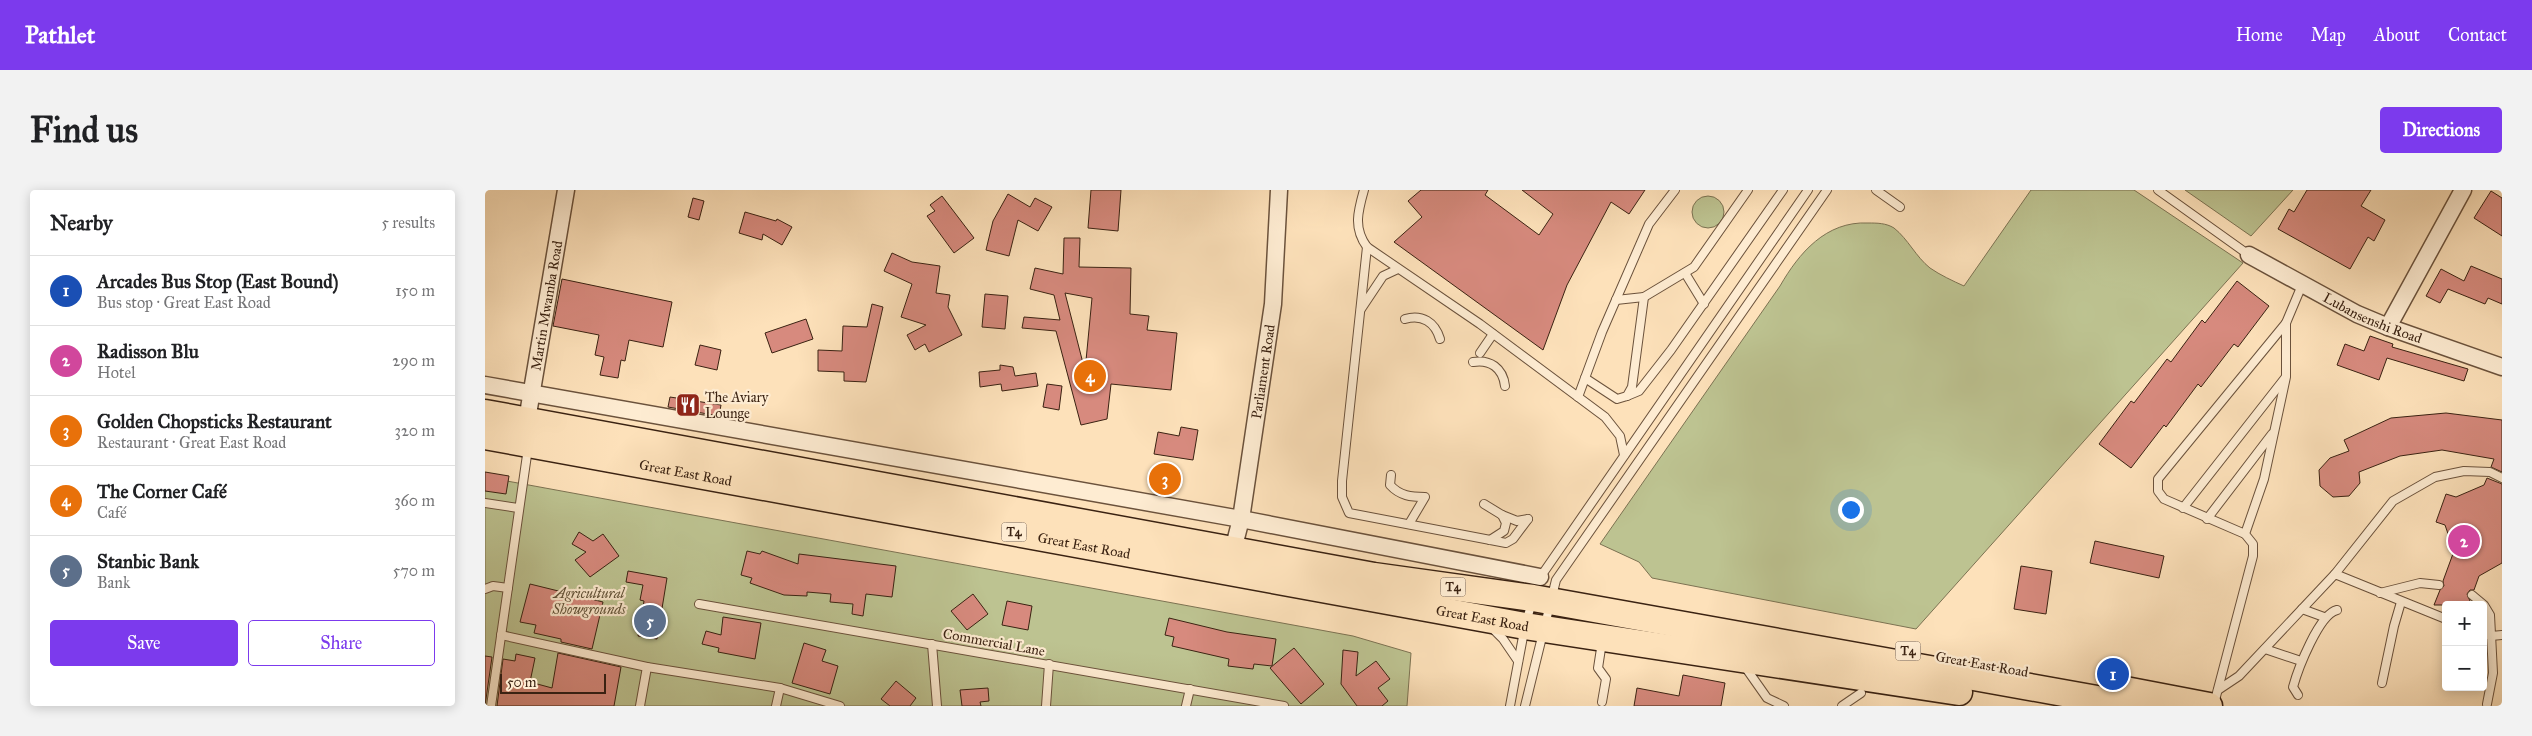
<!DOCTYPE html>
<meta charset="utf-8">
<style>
body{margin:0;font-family:"IM FELL Great Primer",serif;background:#f2f2f2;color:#202124}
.controls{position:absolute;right:15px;bottom:15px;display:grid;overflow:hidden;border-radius:5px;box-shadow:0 2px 12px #0003}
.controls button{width:45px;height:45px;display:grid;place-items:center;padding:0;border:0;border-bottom:1px solid #e0e0e0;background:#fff;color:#202124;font:25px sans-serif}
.scale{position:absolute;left:15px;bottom:12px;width:106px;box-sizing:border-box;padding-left:5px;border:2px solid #3a2212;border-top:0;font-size:14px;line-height:18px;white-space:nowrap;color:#3a2212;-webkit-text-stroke:4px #feecd2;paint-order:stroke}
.you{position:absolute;left:1365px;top:319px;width:18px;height:18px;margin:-12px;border:4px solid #fff;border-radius:50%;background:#1a73e8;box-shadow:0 0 0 8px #1a73e833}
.badge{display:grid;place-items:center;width:32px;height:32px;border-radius:50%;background:#7c3aed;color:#fff;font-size:16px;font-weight:700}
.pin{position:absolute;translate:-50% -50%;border:2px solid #fff;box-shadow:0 1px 5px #0006}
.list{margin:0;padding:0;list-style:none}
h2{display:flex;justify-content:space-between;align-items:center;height:65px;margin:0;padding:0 20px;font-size:21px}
h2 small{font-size:16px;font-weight:400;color:#757577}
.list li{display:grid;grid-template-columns:32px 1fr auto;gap:15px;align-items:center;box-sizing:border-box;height:70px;padding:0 20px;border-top:1px solid #e0e0e0}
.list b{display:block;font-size:19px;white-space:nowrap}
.list p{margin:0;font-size:16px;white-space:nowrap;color:#757577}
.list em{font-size:16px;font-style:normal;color:#757577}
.actions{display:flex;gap:10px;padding:15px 20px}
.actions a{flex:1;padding:11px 0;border:1px solid #7c3aed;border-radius:5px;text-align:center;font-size:18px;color:#7c3aed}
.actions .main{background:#7c3aed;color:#fff}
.map{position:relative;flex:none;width:2017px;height:516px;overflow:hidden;border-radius:5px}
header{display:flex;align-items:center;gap:30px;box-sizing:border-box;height:70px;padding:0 25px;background:#7c3aed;color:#fff}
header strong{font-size:24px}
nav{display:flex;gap:28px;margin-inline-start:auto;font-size:18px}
.intro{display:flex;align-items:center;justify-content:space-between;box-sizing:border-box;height:120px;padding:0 30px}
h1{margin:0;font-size:35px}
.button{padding:12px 22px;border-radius:5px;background:#7c3aed;color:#fff;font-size:18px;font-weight:700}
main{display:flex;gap:30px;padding:0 30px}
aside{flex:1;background:#fff;border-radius:5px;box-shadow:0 2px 12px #0003}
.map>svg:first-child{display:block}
.green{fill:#bdc391;stroke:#7c7252}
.building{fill:#d78a7e;stroke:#3a2212;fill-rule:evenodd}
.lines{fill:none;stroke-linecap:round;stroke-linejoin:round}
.lane-casing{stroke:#6b523c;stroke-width:10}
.street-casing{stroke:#6b523c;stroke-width:19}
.primary-casing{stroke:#3a2212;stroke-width:29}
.lane{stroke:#feecd2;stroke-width:8}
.street{stroke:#feecd2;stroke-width:16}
.primary{stroke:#fde1ba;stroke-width:26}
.labels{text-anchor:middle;stroke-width:4.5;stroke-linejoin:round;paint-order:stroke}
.shield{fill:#feecd2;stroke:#755f4c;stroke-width:1}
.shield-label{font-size:12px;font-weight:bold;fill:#3a2212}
.street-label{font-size:14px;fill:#3a2212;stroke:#feecd2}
.poi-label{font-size:14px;fill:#3a2212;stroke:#feecd2;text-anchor:start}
.park-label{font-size:14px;font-style:italic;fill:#615238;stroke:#feecd2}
</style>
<header>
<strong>Pathlet</strong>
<nav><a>Home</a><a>Map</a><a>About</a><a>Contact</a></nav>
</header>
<div class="intro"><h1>Find us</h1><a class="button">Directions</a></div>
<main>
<aside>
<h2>Nearby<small>5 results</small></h2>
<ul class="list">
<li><span class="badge" style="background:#1a4fb4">1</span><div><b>Arcades Bus Stop (East Bound)</b><p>Bus stop · Great East Road</p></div><em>150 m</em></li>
<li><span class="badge" style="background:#d1479c">2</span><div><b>Radisson Blu</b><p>Hotel</p></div><em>290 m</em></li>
<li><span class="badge" style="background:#e8710a">3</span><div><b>Golden Chopsticks Restaurant</b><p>Restaurant · Great East Road</p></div><em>320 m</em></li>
<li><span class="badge" style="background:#e8710a">4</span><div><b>The Corner Café</b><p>Café</p></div><em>360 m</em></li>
<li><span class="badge" style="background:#5c6f8a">5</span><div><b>Stanbic Bank</b><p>Bank</p></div><em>570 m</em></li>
</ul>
<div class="actions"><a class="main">Save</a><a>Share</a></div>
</aside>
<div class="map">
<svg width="2017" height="516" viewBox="0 0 2017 516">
<rect width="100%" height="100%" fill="#fde1ba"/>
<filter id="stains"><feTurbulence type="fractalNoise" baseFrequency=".004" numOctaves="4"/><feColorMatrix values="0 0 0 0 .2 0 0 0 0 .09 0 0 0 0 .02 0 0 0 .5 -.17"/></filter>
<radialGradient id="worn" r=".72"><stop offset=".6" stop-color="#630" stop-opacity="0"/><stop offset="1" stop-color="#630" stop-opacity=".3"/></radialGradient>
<g class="green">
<path d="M1546,0H1649L1758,73L1431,439L1167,388L1154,372L1115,354L1295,96C1314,63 1341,31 1383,33C1392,33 1401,33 1409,38C1423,49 1431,67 1445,78C1455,85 1468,91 1479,96Z"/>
<polygon points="1700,0 1808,0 1766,46"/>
<circle cx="1223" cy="22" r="16"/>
<polygon points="0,287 868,446 926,463 922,516 0,516"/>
</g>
<g class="building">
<polygon points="606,0 636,0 633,41 603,38"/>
<polygon points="936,0 1003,0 1000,5 1054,45 1068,24 1037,0 1160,0 1144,24 1126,12 1082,95 1058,160 909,52 937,27 923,11"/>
<polygon points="1822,0 1886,0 1876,16 1900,30 1889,51 1883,47 1865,79 1793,39 1804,19 1809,22"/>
<polygon points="2006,1 2017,8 2017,46 1989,28"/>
<polygon points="523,4 545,17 550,8 567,17 553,41 533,30 524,66 501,60 508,31"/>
<polygon points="457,6 489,48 469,63 442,26 450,21 445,15"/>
<polygon points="208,8 219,11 214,30 203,27"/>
<polygon points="260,22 291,31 292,29 307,37 297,55 278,44 277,50 254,43"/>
<path d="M579,48H595L594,77L646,78L645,124L664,126L662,140L692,143L686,200L626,194L622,229L596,235L571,141L537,138L539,127L575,130L569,105L545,99L550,78L578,84ZM580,103L607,108L600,181Z"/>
<polygon points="407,63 427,72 455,76 451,103 465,105 463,117 477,145 444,162 440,154 430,160 422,145 441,135 416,127 427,94 399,81"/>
<polygon points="1986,76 2017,89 2017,114 2003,108 2000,114 1963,99 1955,113 1941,106 1956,79 1979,91"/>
<polygon points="77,89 187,112 178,157 144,150 140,171 136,170 133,188 115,185 119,167 110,165 114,145 68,136"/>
<polygon points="1752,91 1784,116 1753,157 1749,154 1716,197 1713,194 1681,237 1679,235 1646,278 1614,254 1646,211 1649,213 1682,169 1686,172 1717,130 1720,133"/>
<polygon points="500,104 523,106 520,139 497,137"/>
<polygon points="387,114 398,117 381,192 359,191 359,182 333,181 333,160 357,161 358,136 382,137"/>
<polygon points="321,129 328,149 287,163 280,143"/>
<polygon points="1885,146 1908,154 1907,157 1983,179 1979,191 1902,168 1894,190 1852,175 1860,154 1879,161"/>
<polygon points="215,155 236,160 232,180 210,175"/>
<polygon points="515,175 528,177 530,186 551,183 553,196 517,201 516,194 495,197 494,182 515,180"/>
<polygon points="562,194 577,196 574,220 558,217"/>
<polygon points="185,207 236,215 234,226 183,217"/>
<polygon points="1961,223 2017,230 2017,282 2006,277 2009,269 1957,260 1915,266 1874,282 1875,293 1864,306 1848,307 1835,296 1834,280 1845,268 1864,261 1859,250 1906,228"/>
<polygon points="696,237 713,240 708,270 669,264 673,242 694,246"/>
<polygon points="0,282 24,286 21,304 0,301"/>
<polygon points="2002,288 2017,294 2017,373 1994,386 1989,400 1985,400 1982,404 1985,411 1984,415 1949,415 1955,400 1959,396 1958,391 1969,361 1960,335 1951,332 1961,304 1971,307 1999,295"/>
<polygon points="94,342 108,351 118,344 134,366 105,387 90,370 101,362 87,354"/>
<polygon points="1610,351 1679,366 1674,388 1605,373"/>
<polygon points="262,361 275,364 277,361 313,374 314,364 411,376 407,407 381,404 378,426 367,424 368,414 345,412 346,404 322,402 322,406 299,405 265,393 267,388 256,385"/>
<polygon points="1536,376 1567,381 1561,424 1529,419"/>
<polygon points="143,381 182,388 172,449 153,446 159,411 155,410 158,395 141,392"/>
<polygon points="45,394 118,412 107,459 76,452 76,449 49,443 51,435 35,432"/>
<polygon points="488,404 503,424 482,440 466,421"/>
<polygon points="522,411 547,416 543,440 517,435"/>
<polygon points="238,427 276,433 270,469 233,462 234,458 217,454 221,441 236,445"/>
<polygon points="684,428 742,442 791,449 787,476 769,474 768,479 743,476 744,469 687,456 689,447 680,445"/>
<polygon points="319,453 341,460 337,471 353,476 345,504 307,493"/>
<polygon points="809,458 839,494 816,514 785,478"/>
<polygon points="858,460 873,462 871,486 891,471 905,489 893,498 903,511 897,516 872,516 856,494"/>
<polygon points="73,463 136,477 129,516 12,516 18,469 30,471 31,464 50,468 45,492 67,498"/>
<polygon points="0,466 7,467 0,516"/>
<polygon points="1198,485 1240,493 1236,516 1149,516 1152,498 1194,506"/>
<polygon points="411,491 431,508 425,516 405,516 396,509"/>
<polygon points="503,498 504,511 495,512 496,516 477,516 475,500"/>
</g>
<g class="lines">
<defs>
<g id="lane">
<path d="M879,0C873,21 868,38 882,57L995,134L1120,227L1135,246L1139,265"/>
<polyline points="1391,0 1415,17"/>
<polyline points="1673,0 1764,65"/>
<polyline points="882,57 857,291 857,307 864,323 1021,353 1028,349 1043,329"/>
<polyline points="1200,83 1219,114"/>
<polyline points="1131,110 1159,107 1209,77 1263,0"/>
<polyline points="876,119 898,86 913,79"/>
<path d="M920,129C937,124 950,132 955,149"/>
<polyline points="995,163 1008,144"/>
<path d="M988,172C1005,169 1018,178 1020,196"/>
<polyline points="1100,188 1132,209 1142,206 1147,197 1159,107"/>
<polyline points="1142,206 1154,201 1186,160 1298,0"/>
<polyline points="1093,207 1117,142 1164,34 1190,0"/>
<path d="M906,285L905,295C915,306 926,307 940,307L924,334"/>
<polyline points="0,313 33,318"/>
<polyline points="999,314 1017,325 1021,333 1019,341 1005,350"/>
<polyline points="1698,318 1800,188"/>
<polyline points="1017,325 1032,331 1043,329"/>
<polyline points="1722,329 1787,244"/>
<polyline points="1760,344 1679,309 1673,301 1673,289 1801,133"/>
<polyline points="1850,384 1908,311 1950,287 1979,281 2005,282 2017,288"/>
<polyline points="1054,389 1323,0"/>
<polyline points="0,399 8,396 23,398"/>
<polyline points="1895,403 1935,393 1954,395"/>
<polyline points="1987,405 1999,415 2005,425 2008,483 2002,514"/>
<polyline points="214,414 799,516"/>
<polyline points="1817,419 1839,427"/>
<polyline points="1006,437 1018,449 1033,471"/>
<polyline points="1998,443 2006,446 2017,445"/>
<polyline points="16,445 162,477 295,498 355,516"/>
<polyline points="1117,452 1113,478 1121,489 1117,512"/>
<polyline points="447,454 452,516"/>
<polyline points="1780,459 1816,471"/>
<polyline points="1263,481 1282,508 1299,516"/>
<polyline points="1897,493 1909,436 1916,412"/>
<polyline points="1733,500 1754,486 1850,384 1961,429"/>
<path d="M1813,505L1808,497C1813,479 1834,424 1852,420"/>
<polyline points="1729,514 1768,366 1768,354 1760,344 1779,289 1801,187 1801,133 1817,95"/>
<polyline points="6,516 43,258"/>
<polyline points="155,516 162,477"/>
<polyline points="291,516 295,498"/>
<polyline points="561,516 564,474"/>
<polyline points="701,516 705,499"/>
<polyline points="1025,516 1040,436 1047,412"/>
<polyline points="1040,516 1071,390 1342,0"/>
<polyline points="1357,516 1376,503"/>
</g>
<g id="street">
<path id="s1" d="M1764,65L1872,124L1903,137L2017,177"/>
<polyline points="1903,137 1978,0"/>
<polyline points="0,195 756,329 1055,387"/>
<path id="s2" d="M42,230L81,0"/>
<path id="s3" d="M748,360L756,329L788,114L794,0"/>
</g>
<g id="primary">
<polyline points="0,223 889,386 1048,408 1651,516"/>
<path id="s4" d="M0,246L1040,436L1474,502"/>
<polyline points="1630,498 1724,516"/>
</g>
</defs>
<use href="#lane" class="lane-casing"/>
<use href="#street" class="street-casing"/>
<use href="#primary" class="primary-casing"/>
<use href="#lane" class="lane"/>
<use href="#street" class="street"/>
<use href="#primary" class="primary"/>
</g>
<defs>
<symbol id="restaurant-square" viewBox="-11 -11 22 22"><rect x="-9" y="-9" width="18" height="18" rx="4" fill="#8f2418" stroke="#feecd2"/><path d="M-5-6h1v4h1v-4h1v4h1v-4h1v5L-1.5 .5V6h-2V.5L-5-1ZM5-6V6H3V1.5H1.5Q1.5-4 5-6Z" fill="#fff"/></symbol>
</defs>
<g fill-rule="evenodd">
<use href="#restaurant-square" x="189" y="201" width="28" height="28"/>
</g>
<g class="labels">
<g class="shield">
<rect x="516.5" y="332.5" width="25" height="19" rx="4"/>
<rect x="955.5" y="387.5" width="25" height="19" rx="4"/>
<rect x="1410.5" y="451.5" width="25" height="19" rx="4"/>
</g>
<g class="shield-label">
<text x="529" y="346">T4</text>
<text x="968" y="401">T4</text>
<text x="1423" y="465">T4</text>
</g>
<g class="street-label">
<text dy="5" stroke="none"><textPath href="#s2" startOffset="116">Martin Mwamba Road</textPath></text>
<text dy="5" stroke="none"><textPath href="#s1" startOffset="139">Lubansenshi Road</textPath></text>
<text dy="5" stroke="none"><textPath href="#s3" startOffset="181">Parliament Road</textPath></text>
<text dy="5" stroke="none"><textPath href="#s4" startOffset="204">Great East Road</textPath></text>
<text dy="5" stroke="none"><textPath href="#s4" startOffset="609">Great East Road</textPath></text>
<text dy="5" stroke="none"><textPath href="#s4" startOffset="1014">Great East Road</textPath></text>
<text transform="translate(509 452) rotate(10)" y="5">Commercial Lane</text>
<text transform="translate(1497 474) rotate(10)" y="5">Great East Road</text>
</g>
<g class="poi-label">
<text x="220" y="212">The Aviary<tspan x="220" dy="16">Lounge</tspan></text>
</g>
<g class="park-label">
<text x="104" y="408">Agricultural<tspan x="104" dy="16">Showgrounds</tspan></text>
</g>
</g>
<rect width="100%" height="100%" filter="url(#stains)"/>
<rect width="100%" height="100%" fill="url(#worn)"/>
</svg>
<div class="controls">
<button>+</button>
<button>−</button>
</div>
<div class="scale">50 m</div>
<div class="you"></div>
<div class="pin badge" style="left:1628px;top:484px;background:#1a4fb4">1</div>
<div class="pin badge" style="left:1979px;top:351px;background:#d1479c">2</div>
<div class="pin badge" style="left:680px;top:289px;background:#e8710a">3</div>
<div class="pin badge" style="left:605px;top:186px;background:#e8710a">4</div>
<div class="pin badge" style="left:165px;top:431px;background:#5c6f8a">5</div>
</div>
</main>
